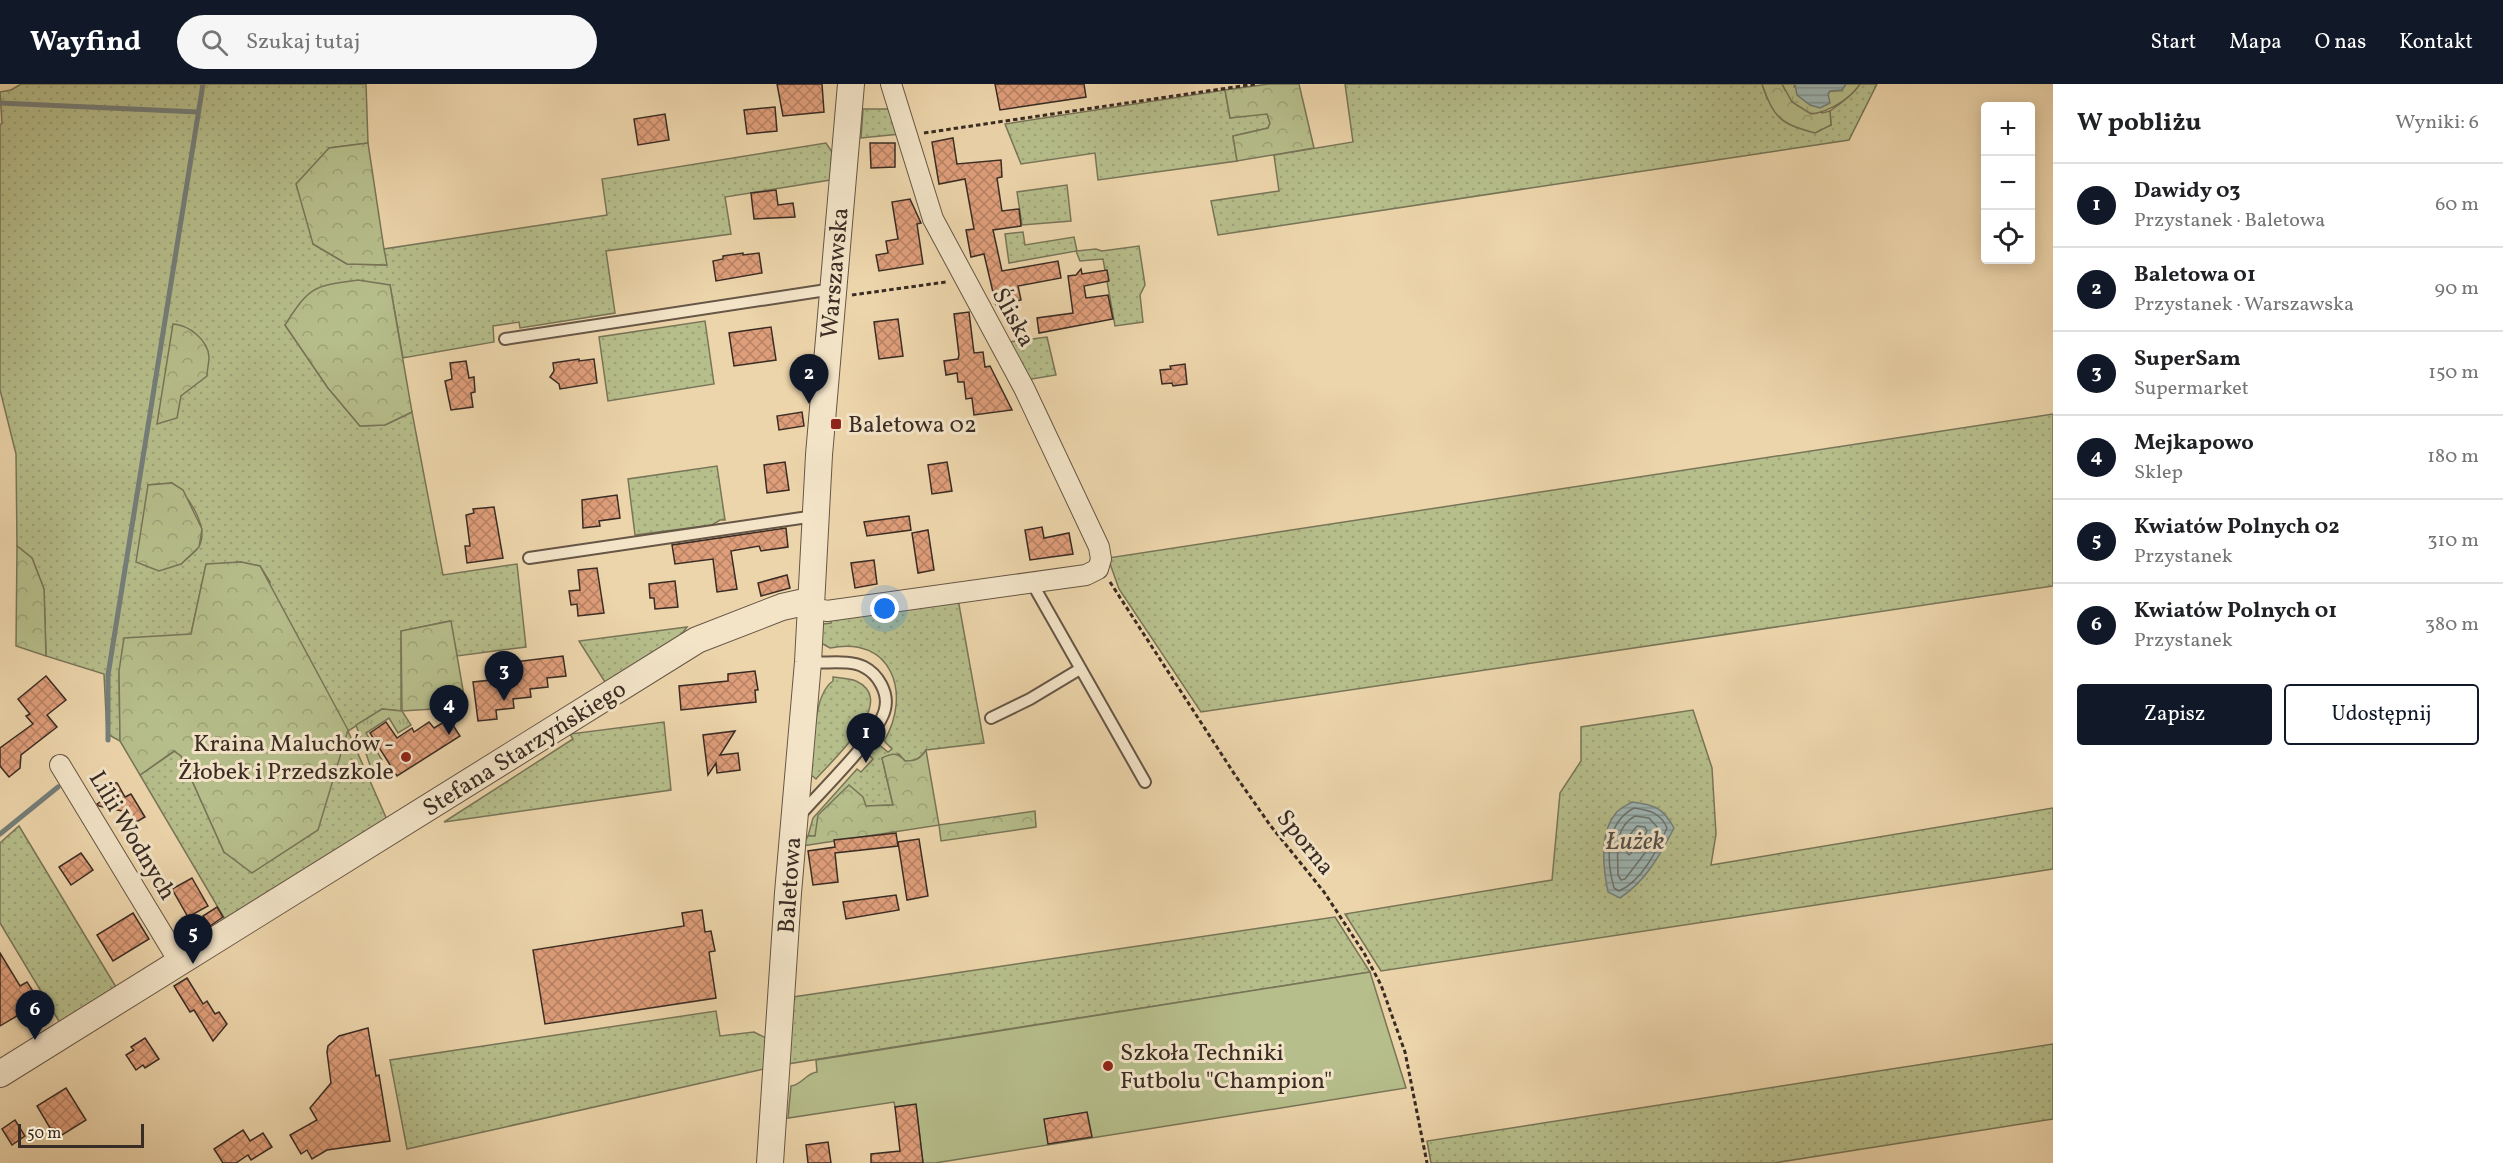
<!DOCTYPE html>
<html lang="pl">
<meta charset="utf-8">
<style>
body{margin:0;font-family:Vollkorn,serif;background:#f6f6f6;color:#202124}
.controls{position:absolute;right:18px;top:18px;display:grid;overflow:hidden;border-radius:6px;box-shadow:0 3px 15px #0003}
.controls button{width:54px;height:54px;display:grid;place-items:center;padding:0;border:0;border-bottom:2px solid #e0e0e0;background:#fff;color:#202124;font:30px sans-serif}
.scale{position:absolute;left:18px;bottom:15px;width:126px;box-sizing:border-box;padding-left:6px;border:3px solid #392c24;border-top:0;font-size:16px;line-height:21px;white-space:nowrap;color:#392c24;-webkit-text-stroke:4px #f3e4c8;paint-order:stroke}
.you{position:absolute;left:885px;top:525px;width:21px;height:21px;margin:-15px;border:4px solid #fff;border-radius:50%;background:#1a73e8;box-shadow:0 0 0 9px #1a73e833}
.badge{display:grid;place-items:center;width:39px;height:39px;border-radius:50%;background:#111827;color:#fff;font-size:20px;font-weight:700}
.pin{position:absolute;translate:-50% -50px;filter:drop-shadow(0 2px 3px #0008)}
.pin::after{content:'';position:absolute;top:32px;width:21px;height:18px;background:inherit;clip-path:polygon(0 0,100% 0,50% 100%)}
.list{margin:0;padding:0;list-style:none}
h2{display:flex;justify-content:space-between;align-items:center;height:78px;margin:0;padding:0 24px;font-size:26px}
h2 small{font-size:20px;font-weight:400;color:#757577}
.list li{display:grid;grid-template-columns:39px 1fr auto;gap:18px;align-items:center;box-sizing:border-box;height:84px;padding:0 24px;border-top:2px solid #e0e0e0}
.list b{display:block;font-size:22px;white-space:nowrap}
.list p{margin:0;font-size:20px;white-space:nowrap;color:#757577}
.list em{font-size:20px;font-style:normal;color:#757577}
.actions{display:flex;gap:12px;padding:18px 24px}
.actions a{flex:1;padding:14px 0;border:2px solid #111827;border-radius:6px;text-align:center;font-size:21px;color:#111827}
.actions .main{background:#111827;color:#fff}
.icon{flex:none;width:33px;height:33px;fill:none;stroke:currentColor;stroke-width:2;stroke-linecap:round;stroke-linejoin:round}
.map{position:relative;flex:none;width:2053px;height:1079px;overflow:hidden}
header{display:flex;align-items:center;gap:36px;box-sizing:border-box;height:84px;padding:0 30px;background:#111827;color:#fff}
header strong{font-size:28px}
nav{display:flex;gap:33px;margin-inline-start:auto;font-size:21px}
.search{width:420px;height:54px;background:#f6f6f6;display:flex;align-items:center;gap:15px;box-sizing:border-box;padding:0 21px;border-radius:33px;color:#757577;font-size:22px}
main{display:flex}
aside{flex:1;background:#fff}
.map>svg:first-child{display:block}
.grass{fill:url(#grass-dots);stroke:#787558;stroke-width:1.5;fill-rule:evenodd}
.forest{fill:url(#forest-crowns);stroke:#787558;stroke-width:1.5}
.wetland{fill:url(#wetland-marsh);stroke:#787558;stroke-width:1.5}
.park{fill:url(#park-tufts);stroke:#787558;stroke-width:1.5}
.pitch{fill:#b6be8b;stroke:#787558;stroke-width:1.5}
.water{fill:url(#water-rules);stroke:#757f7a;stroke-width:1.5}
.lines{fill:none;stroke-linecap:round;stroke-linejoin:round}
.shore{stroke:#6b716c;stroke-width:1.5}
.stream{stroke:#757f7a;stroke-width:5}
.building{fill:url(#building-cross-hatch);stroke:#392c24;stroke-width:1.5}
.service-casing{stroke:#665646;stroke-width:14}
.minor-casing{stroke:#665646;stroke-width:22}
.tertiary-casing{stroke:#665646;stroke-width:28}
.path{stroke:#392c24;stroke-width:3;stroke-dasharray:4.5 3;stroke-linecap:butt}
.service{stroke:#f3e4c8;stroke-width:10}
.minor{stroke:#f3e4c8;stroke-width:20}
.tertiary{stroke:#f3e4c8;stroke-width:26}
.poi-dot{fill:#8f2418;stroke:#f3e4c8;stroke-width:2}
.labels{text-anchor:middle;stroke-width:6;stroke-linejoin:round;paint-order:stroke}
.street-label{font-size:24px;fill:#392c24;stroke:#f3e4c8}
.poi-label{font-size:24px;fill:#392c24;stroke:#f3e4c8;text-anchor:start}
.water-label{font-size:26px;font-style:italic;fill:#524e48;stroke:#f3e4c8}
</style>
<header>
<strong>Wayfind</strong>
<div class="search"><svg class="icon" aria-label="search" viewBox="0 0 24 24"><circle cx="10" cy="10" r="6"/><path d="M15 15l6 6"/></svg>Szukaj tutaj</div>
<nav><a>Start</a><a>Mapa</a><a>O nas</a><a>Kontakt</a></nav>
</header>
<main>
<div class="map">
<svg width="2053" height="1079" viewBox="0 0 2053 1079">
<defs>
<pattern id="grass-dots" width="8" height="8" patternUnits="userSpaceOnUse" patternTransform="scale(1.5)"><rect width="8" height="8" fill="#b6be8b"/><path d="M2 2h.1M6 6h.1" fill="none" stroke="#9da378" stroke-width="1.8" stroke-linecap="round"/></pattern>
<pattern id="forest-crowns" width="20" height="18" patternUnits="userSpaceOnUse" patternTransform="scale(1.5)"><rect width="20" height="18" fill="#b6be8b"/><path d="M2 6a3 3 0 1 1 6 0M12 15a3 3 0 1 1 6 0" fill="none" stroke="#9da378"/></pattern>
<pattern id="wetland-marsh" width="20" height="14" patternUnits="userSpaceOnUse" patternTransform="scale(1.5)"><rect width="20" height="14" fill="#b6be8b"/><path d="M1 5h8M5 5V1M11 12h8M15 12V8" fill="none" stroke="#9da378"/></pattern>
<pattern id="park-tufts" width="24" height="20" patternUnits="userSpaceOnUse" patternTransform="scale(1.5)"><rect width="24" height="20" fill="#b6be8b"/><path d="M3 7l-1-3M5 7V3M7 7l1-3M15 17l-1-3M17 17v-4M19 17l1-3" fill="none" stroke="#9da378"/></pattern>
<pattern id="water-rules" width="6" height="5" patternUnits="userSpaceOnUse" patternTransform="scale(1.5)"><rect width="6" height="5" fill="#9db6b4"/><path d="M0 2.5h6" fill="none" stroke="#819492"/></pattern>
<pattern id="building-cross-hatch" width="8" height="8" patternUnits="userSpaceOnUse" patternTransform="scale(1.5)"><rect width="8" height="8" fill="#df9e7a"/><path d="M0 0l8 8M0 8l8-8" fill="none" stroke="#b68164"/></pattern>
</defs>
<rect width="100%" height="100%" fill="#edd5ab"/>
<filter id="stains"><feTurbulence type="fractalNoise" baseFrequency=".00333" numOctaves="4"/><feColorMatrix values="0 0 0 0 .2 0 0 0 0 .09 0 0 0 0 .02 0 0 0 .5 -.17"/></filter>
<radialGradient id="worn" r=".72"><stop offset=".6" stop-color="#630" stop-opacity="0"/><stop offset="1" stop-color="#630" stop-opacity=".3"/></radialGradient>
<g class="grass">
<path d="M21,0H366L368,59L329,64L313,160L347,180L386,181L384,165L607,131L602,95L826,59L832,68L830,96L725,113L731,150L606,167L615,229L520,244L519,238L493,242L494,258L403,274L390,201L285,241L328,304L360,342L385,341L412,328L443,491L517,480L526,563L457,572L450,537L401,547V627L382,625L348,647L388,738L226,837L140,691L175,667L181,672L224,768L270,498L260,482L241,478L206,481L191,550L119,587L120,657L107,650L104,590L46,572L44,505L32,474L17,462L16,370L0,306V41L2,39L0,8L11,6ZM172,399C188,410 211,445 198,464C193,470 186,475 181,480L148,401Z"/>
<path d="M1345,0H1762L1767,14L1831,41L1830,27C1840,20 1853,10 1860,0H1877L1849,56L1218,151L1211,117L1279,107L1274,71L1353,58Z"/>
<polygon points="1225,6 1230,34 1267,29 1270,39 1268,44 1233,52 1237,77 1098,96 1095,69 1021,80 1005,40"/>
<polygon points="863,25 891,25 900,50 861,54"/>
<polygon points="1067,101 1071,137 1022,141 1017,108"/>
<polygon points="1023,148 1025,161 1074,153 1077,167 1096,165 1102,167 1139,162 1145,201 1140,211 1143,238 1115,242 1103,175 1080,177 1076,167 1009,179 1005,150"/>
<polygon points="705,237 714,300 608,317 599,253"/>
<polygon points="1047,253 1056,291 1026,296 1008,258"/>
<polygon points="2053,330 2053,502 1201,628 1119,505 1108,474"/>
<polygon points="717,382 725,436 720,436 712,441 635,451 628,395"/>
<path d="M958,515L984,659L926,666C920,675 916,677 905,677L899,670L882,674L893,721L866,722L815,752H808L813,734L857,685L861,688L873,675L869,671L878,660L888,668L892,665L884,657C912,610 892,551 830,564L821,559L823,540L831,539L832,534Z"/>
<polygon points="687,543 681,551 605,598 579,557"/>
<path d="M833,593C840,594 850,594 856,597C900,617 832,676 816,695L811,691C814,666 812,611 833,597Z"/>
<polygon points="1693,626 1712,684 1716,750 1711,781 2053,724 2053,785 1381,887 1345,830 1552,796 1560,709 1581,677 1581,643"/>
<polygon points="664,638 671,706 444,738 573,655 570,650"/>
<polygon points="19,742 116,903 60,939 0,839 0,759"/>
<polygon points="1335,833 1370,888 787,980 793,913"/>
<polygon points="716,927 720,952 754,948 766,954 764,985 407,1065 390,976"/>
<polygon points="2053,960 2053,1035 1774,1079 1431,1079 1427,1057"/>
</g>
<g class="forest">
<polygon points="1269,0 1299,0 1314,64 1237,77 1233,52 1268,44 1270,39 1267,30 1230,34 1225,6"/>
<path d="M1762,0H1782L1785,6L1822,29L1830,27L1831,41L1815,49C1780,40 1774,34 1762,0Z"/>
<polygon points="368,59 384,165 387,181 347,180 313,160 296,100 329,64"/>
<path d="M358,196L390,201L412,328L385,341L360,342L328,304L285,241C310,202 313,202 358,196Z"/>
<path d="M173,240C189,241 208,256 209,273C209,279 207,286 207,292L181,312L177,334L157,340Z"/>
<polygon points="172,399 183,406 202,445 199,463 181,480 159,487 136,478 148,401"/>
<polygon points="17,462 32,474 44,505 46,572 16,562"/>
<polygon points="241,478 260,482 348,646 318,746 252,789 224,768 181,672 174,667 140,691 120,657 119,587 124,554 191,550 206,480"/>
<polygon points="451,537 466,623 402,627 401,547"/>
<path d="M926,666L939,741L1035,727L1036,743L941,757L939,741L802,762L808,752H815L818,731L849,701L863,713L866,722L893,721L882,674C892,669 897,668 905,677C916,677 920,675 926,666Z"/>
</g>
<path class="wetland" d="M1782,0H1795L1794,3L1828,10L1830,7L1842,6L1846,0H1860C1850,15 1829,28 1811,30L1792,18Z"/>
<polygon class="park" points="382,625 402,627 411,641 398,649 389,634 366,649 382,676 371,684 356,641"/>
<path class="pitch" d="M1370,888L1406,1004L935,1079H923L916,1021L895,1023L894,1018L788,1034L791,1002C802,1001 806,989 817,988L816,976Z"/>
<g class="water">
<polygon points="1795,0 1846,0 1842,6 1830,7 1828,10 1830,19 1820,24 1810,21 1797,11"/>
<path d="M1632,718C1654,721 1663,723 1674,744C1660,771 1646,797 1620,814L1608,808C1603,784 1599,749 1616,729C1620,724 1627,721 1632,718Z"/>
</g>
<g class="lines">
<g class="shore">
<path d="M1634,724C1649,726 1661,729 1667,744C1657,766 1642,797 1619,807L1614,804C1606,776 1605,739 1634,724Z"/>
<path d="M1635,732L1649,734L1658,744L1648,765L1625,795L1621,796L1618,791C1618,769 1613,744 1635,732Z"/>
<polygon points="1637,742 1645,743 1647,747 1640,761 1629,771 1627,769 1628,753"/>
</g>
<g class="stream">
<polyline points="0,19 198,28"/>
<polyline points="108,656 108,591 203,0"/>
<polyline points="0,750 58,703"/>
</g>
</g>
<g class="building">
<polygon points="777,0 822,0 824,28 783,32"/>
<polygon points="995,0 1084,0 1086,13 1000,26"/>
<polygon points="775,23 777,47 747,50 744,26"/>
<polygon points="665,30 669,56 638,61 634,35"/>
<polygon points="953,54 957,80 1001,76 1002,93 997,94 1002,127 1019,125 1021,142 993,146 1002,187 1058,177 1061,194 1018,202 1021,216 996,221 984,170 971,173 966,146 974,145 965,95 939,100 932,58"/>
<polygon points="870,59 895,59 895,83 871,84"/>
<polygon points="776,106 778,121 793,119 795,133 754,135 751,109"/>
<polygon points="910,115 921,139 917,140 923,180 879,187 876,171 888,169 886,157 898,155 892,118"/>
<polygon points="743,169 743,171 759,169 762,189 716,197 713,177 723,175 723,172"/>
<polygon points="1081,185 1082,190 1107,186 1109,197 1084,202 1086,214 1108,211 1113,235 1039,249 1037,234 1073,229 1068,192 1076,191"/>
<polygon points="969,228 974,269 983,268 985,283 990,282 1012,326 974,331 972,314 966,315 964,298 958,298 957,289 946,291 944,277 958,275 959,271 954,230"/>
<polygon points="898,235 903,272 879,275 874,238"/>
<polygon points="771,243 776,276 734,282 729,249"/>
<polygon points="579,275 579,277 594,275 597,299 560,305 559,300 550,293 554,287 553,279"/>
<polygon points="466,277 469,294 474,293 475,308 471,309 473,323 451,326 445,297 452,295 450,279"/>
<polygon points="1185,280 1187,300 1173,302 1172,299 1162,300 1160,286 1171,285 1170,282"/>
<polygon points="802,328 804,342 779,346 777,332"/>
<polygon points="785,378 789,406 767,409 764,381"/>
<polygon points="947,378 952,407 932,410 928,381"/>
<polygon points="617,411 620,434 599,437 600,442 583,444 582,416"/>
<polygon points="494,423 503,474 467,479 465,462 470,462 466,431 474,429 473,425"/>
<polygon points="909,432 911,446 867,452 864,438"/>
<polygon points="1042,443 1044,454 1069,449 1073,470 1030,476 1025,446"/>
<polygon points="786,444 788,463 761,467 759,462 731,467 737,505 717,508 713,475 675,480 672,461"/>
<polygon points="928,446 934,486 918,489 912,449"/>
<polygon points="874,476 877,500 855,504 851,479"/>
<polygon points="597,484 604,529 578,532 577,520 571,521 569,507 580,506 578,486"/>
<polygon points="787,491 790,504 761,512 758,499"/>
<polygon points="675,497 678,523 655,525 654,514 650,514 649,500"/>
<polygon points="563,572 566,592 547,594 548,603 530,605 531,613 513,615 514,624 496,626 497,635 478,637 473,598 491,596 489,581"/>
<polygon points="755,587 758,606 755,606 756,618 681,626 679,602 728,597 728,590"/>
<polygon points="46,592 66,616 47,631 57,643 21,671 20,684 9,693 0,682 0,664 33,640 26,632 30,630 18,615"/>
<polygon points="449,635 460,652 397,692 370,649 386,638 397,654 412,644 414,648 429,638 434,644"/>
<polygon points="735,647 720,671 738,669 740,686 717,689 716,679 708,691 703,651"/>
<polygon points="107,698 117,699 125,713 131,710 145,733 131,741 122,727 99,722 97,720 103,716 98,708 99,702"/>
<polygon points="896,749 898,762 835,769 838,798 813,801 808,767 835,763 834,756"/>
<polygon points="919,755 928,812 907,816 898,758"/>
<polygon points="81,769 93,786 71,801 59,783"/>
<polygon points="192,794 208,822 188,833 172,805"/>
<polygon points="896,811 899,826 846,835 843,818"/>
<polygon points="217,823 223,833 210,842 203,832"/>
<polygon points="702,826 705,848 711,847 715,867 709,868 716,914 545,940 533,866 684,842 682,829"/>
<polygon points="133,829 149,855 113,877 97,851"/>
<polygon points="0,869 20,902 27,898 38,915 20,927 22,929 0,942"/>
<polygon points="187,894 203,920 207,917 215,930 219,928 227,940 213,957 194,926 190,928 174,902"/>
<polygon points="368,944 376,992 379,991 390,1057 327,1066 312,1075 307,1066 301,1070 290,1051 317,1036 310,1024 331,999 327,968 328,962 339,952"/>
<polygon points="145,954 159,975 145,984 143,981 136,986 126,971 134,966 131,963"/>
<polygon points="66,1004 86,1036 62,1051 58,1045 50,1044 37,1022"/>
<polygon points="916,1020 923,1079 871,1079 871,1070 900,1067 895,1023"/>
<polygon points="1087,1028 1092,1053 1048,1060 1044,1035"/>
<polygon points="15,1036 25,1052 12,1061 2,1045"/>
<polygon points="243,1046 250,1057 263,1049 272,1063 251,1076 248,1071 236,1079 223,1079 214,1065"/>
<polygon points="828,1058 831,1079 808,1079 806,1061"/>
</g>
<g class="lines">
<defs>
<g id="service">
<polyline points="505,255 833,205"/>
<polyline points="529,474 815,432"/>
<polyline points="1032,499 1145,698"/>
<polyline points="991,634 1030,615 1080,585"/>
<path d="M801,730C820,708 880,650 885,625C889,609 878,590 864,583C849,575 825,580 808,578"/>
</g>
<g id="minor">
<polyline points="810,523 827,527 1086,491 1098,485 1101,475 1099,463 1024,304 933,135 891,0"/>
<polyline points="60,681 180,879"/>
</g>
<g id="tertiary">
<polyline points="0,990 697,556 782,523 800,519 810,523"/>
<polyline points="770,1079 788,809 808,578 819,371 851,0"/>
</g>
</defs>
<use href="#service" class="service-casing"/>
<use href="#minor" class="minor-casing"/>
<use href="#tertiary" class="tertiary-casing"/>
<g class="path">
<polyline points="924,49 1255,0"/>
<polyline points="852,211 946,198"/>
<polyline points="1110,498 1235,691 1270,741 1324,808 1364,869 1381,901 1405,968 1427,1079"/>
</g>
<use href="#service" class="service"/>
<use href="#minor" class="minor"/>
<use href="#tertiary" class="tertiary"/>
</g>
<g class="poi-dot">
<rect x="830" y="334" width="12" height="12" rx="3"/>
<circle cx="406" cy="673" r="6"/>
<circle cx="1108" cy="982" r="6"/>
</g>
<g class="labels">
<g class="street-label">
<text transform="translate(834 189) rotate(-85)" y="8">Warszawska</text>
<text transform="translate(1014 233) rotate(61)" y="8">Śliska</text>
<text transform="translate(524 664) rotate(-32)" y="8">Stefana Starzyńskiego</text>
<text transform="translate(133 751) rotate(59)" y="8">Lilii Wodnych</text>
<text transform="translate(1306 758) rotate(51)" y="8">Sporna</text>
<text transform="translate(789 801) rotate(-86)" y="8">Baletowa</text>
</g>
<g class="poi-label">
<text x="848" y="348">Baletowa 02</text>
<text x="394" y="667" text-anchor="end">Kraina Maluchów -<tspan x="394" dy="28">Żłobek i Przedszkole</tspan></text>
<text x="1120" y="976">Szkoła Techniki<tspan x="1120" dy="28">Futbolu "Champion"</tspan></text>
</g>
<g class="water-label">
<text x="1635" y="765">Łużek</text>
</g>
</g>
<rect width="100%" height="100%" filter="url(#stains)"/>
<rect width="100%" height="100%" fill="url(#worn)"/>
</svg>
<div class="controls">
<button>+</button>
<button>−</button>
<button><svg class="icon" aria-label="locate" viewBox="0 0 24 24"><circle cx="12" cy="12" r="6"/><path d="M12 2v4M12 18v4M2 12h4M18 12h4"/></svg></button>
</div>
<div class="scale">50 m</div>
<div class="you"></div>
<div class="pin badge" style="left:866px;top:679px">1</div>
<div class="pin badge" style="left:809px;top:320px">2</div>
<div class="pin badge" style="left:504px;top:617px">3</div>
<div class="pin badge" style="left:449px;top:651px">4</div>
<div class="pin badge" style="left:193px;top:880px">5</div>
<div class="pin badge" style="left:35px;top:956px">6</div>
</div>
<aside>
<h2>W pobliżu<small>Wyniki: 6</small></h2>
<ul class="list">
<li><span class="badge">1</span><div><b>Dawidy 03</b><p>Przystanek · Baletowa</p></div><em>60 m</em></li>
<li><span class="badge">2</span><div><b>Baletowa 01</b><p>Przystanek · Warszawska</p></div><em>90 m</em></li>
<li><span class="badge">3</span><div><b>SuperSam</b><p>Supermarket</p></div><em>150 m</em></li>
<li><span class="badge">4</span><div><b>Mejkapowo</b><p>Sklep</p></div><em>180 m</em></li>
<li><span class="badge">5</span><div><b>Kwiatów Polnych 02</b><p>Przystanek</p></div><em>310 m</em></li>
<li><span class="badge">6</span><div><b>Kwiatów Polnych 01</b><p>Przystanek</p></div><em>380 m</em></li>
</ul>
<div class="actions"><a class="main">Zapisz</a><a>Udostępnij</a></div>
</aside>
</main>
